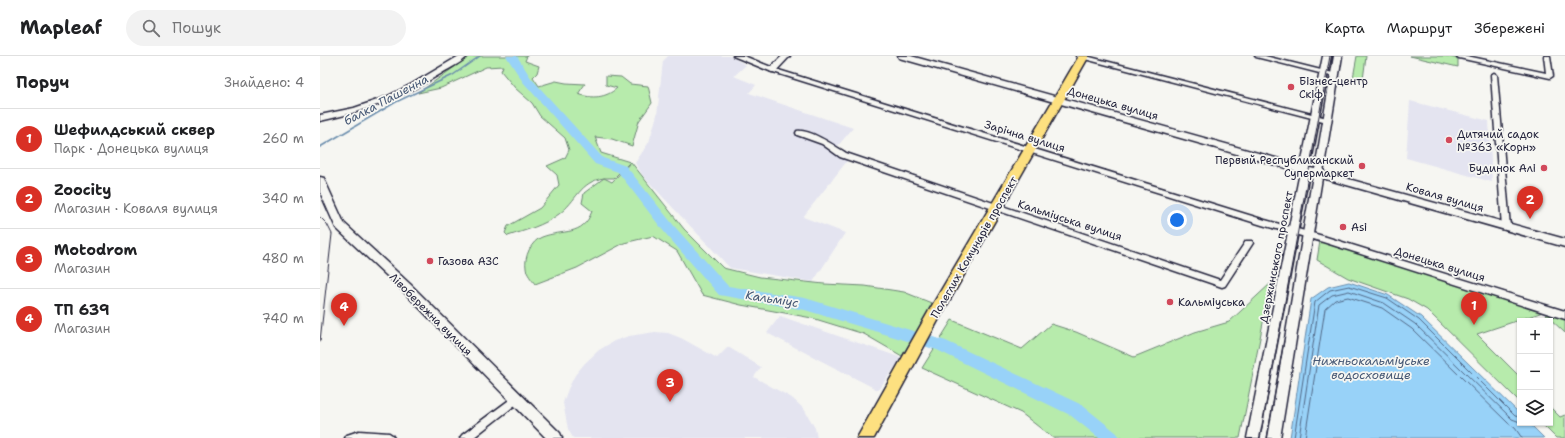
<!DOCTYPE html>
<html lang="uk">
<meta charset="utf-8">
<style>
body{margin:0;font-family:"Shantell Sans",sans-serif;background:#f2f2f2;color:#202124}
.controls{position:absolute;right:12px;bottom:12px;display:grid;overflow:hidden;border-radius:0px;box-shadow:0 1px 3px #0004}
.controls button{width:36px;height:36px;display:grid;place-items:center;padding:0;border:0;border-bottom:1px solid #e0e0e0;background:#fff;color:#202124;font:20px sans-serif}
.you{position:absolute;left:857px;top:164px;width:14px;height:14px;margin:-10px;border:3px solid #fff;border-radius:50%;background:#1a73e8;box-shadow:0 0 0 6px #1a73e833}
.badge{display:grid;place-items:center;width:26px;height:26px;border-radius:50%;background:#d93025;color:#fff;font-size:13px;font-weight:700}
.pin{position:absolute;translate:-50% -33px;filter:drop-shadow(0 1px 2px #0008)}
.pin::after{content:'';position:absolute;top:21px;width:14px;height:12px;background:inherit;clip-path:polygon(0 0,100% 0,50% 100%)}
.list{margin:0;padding:0;list-style:none}
h2{display:flex;justify-content:space-between;align-items:center;height:52px;margin:0;padding:0 16px;font-size:17px}
h2 small{font-size:13px;font-weight:400;color:#757577}
.list li{display:grid;grid-template-columns:26px 1fr auto;gap:12px;align-items:center;box-sizing:border-box;height:60px;padding:0 16px;border-top:1px solid #e0e0e0}
.list b{display:block;font-size:15px;white-space:nowrap}
.list p{margin:0;font-size:13px;white-space:nowrap;color:#757577}
.list em{font-size:13px;font-style:normal;color:#757577}
.icon{flex:none;width:22px;height:22px;fill:none;stroke:currentColor;stroke-width:2;stroke-linecap:round;stroke-linejoin:round}
.map{position:relative;flex:none;width:1245px;height:382px;overflow:hidden}
header{display:flex;align-items:center;gap:24px;box-sizing:border-box;height:56px;padding:0 20px;background:#fff;border-bottom:1px solid #e0e0e0}
header strong{font-size:19px}
nav{display:flex;gap:22px;margin-inline-start:auto;font-size:14px}
.search{width:280px;height:36px;background:#f2f2f2;display:flex;align-items:center;gap:10px;box-sizing:border-box;padding:0 14px;border-radius:22px;color:#757577;font-size:15px}
main{display:flex}
aside{flex:1;background:#fff}
.map>svg:first-child{display:block}
.built{fill:#e4e4f0}
.green{fill:#b7ebac;stroke:#6c8674}
.water{fill:#98d2f8;stroke:#698cac}
.lines{fill:none;stroke-linecap:round;stroke-linejoin:round}
.shore{stroke:#516887;stroke-width:1}
.stream{stroke:#698cac;stroke-width:1.5}
.river{fill:#98d2f8;fill-rule:evenodd}
.minor-casing{stroke:#22223b;stroke-width:3}
.tertiary-casing{stroke:#22223b;stroke-width:3}
.secondary-casing{stroke:#22223b;stroke-width:3}
.primary-casing{stroke:#22223b;stroke-width:3}
.minor{fill:#f6f6f2;fill-rule:evenodd}
.tertiary{fill:#f6f6f2;fill-rule:evenodd}
.secondary{fill:#f6f6f2;fill-rule:evenodd}
.primary{fill:#fde080;fill-rule:evenodd}
.tram{stroke:#22223b;stroke-width:1}
.poi-dot{fill:#d1495b;stroke:#f6f6f2;stroke-width:1.5}
.labels{text-anchor:middle;stroke-width:3.5;stroke-linejoin:round;paint-order:stroke}
.poi-label{font-size:11px;fill:#22223b;stroke:#f6f6f2;text-anchor:start}
.street-label{font-size:11px;fill:#22223b;stroke:#f6f6f2}
.water-label{font-size:12px;font-style:italic;fill:#455774;stroke:#f6f6f2}
</style>
<header>
<strong>Mapleaf</strong>
<div class="search"><svg class="icon" aria-label="search" viewBox="0 0 24 24"><circle cx="10" cy="10" r="6"/><path d="M15 15l6 6"/></svg>Пошук</div>
<nav><a>Карта</a><a>Маршрут</a><a>Збережені</a></nav>
</header>
<main>
<aside>
<h2>Поруч<small>Знайдено: 4</small></h2>
<ul class="list">
<li><span class="badge">1</span><div><b>Шефилдський сквер</b><p>Парк · Донецька вулиця</p></div><em>260 m</em></li>
<li><span class="badge">2</span><div><b>Zoocity</b><p>Магазин · Коваля вулиця</p></div><em>340 m</em></li>
<li><span class="badge">3</span><div><b>Motodrom</b><p>Магазин</p></div><em>480 m</em></li>
<li><span class="badge">4</span><div><b>ТП 639</b><p>Магазин</p></div><em>740 m</em></li>
</ul>
</aside>
<div class="map">
<svg width="1245" height="382" viewBox="0 0 1245 382">
<rect width="100%" height="100%" fill="#f6f6f2"/>
<filter id="ink" filterUnits="userSpaceOnUse"><feTurbulence type="fractalNoise" baseFrequency=".025" numOctaves="2"/><feDisplacementMap in="SourceGraphic" scale="8" xChannelSelector="R" yChannelSelector="G"/><feConvolveMatrix kernelMatrix="1 2 1 2 8 2 1 2 1" color-interpolation-filters="sRGB"/></filter>
<g filter="url(#ink)">
<g class="built">
<polygon points="348,0 410,0 426,9 414,20 436,29 429,37 533,72 516,92 527,105 483,161 525,177 493,226 410,212 323,120 315,107 329,86 337,59 343,5"/>
<polygon points="1090,45 1169,65 1172,126 1086,102"/>
<polygon points="460,260 582,302 558,334 447,277"/>
<polygon points="335,276 348,277 361,282 397,302 408,291 441,311 434,321 472,342 484,353 495,372 497,382 253,382 248,373 243,347 248,333 255,319 265,307 279,294 294,285 309,280"/>
</g>
<g class="green">
<path d="M150,0H207L205,5L219,10L217,17L213,21L219,30L236,25L246,27L265,28L258,38C272,43 286,42 297,32L286,29V20L301,21L310,28L328,30L332,47L319,65L312,90L292,83L275,81L281,97L310,106L294,122H284L292,126L311,106L364,173L403,212L440,221L504,228L545,230L584,236L614,248L582,300L544,278L492,262L421,249L382,239L357,195L333,180L304,187L257,212L215,228C212,224 206,217 206,212C204,201 211,185 222,181C243,173 263,181 272,155L262,147L264,137L284,122C259,126 257,145 239,158C223,170 206,174 188,180L185,177L188,170L220,152L239,129L237,119L227,110L245,102L249,94L245,82L220,60L212,47L195,32L181,15L183,10L166,11L121,32L98,37Z"/>
<polygon points="1037,0 1046,0 1043,24 1033,22"/>
<polygon points="1090,0 1126,0 1138,3 1138,11"/>
<polygon points="1000,185 1245,260 1245,277 1223,256 1157,278 1200,321 1200,346 1107,254 1088,243 1028,222 997,204"/>
<polygon points="951,227 920,382 733,382 701,357 602,312 632,264 702,293 731,268 756,276 814,301 875,276 909,266"/>
<polygon points="1230,351 1240,361 1245,359 1245,382 1236,382 1221,367 1230,367"/>
</g>
<polygon class="water" points="1029,226 1068,239 1101,261 1200,358 1200,367 1209,367 1224,382 970,382 991,243 1008,231"/>
<g class="lines">
<g class="shore">
<polyline points="974,382 995,246 1010,234 1029,230 1067,242 1099,264 1195,360 1200,361"/>
<polyline points="979,382 999,249 1012,239 1029,235 1064,247 1095,268 1192,363 1200,366"/>
<polyline points="985,382 1005,253 1015,244 1028,241 1062,252 1092,273 1188,367 1195,372 1202,382"/>
</g>
<polyline class="stream" points="0,91 76,46 133,19 160,0"/>
<polygon class="river" points="186,0 197,0 211,22 283,102 306,110 355,171 408,230 485,242 626,285 762,349 797,377 799,382 779,382 750,359 617,294 485,254 399,239 345,177 298,116 275,108 203,26"/>
<defs>
<g id="minor">
<polygon points="756,0 766,0 1007,62 1010,64 1007,66 757,1"/>
<polygon points="935,0 945,0 1017,18 1018,19 1015,21 936,1"/>
<polygon points="1136,0 1147,0 1226,17 1224,0 1230,0 1233,20 1230,22 1139,2"/>
<polygon points="452,12 945,164 1003,180 1245,255 1245,263 1003,186 942,169 450,15 450,13"/>
<polygon points="1174,17 1177,19 1190,171 1186,174 1182,171 1171,19"/>
<path d="M477,75C490,73 515,90 526,97L900,224L926,185H932L933,187L905,230L902,231L520,101L502,88L477,79L476,77Z"/>
<polygon points="196,339 199,340 201,343 199,346 153,382 140,382 142,379"/>
<polygon points="39,375 69,377 72,379 74,382 25,382 27,379"/>
</g>
<g id="tertiary">
<path d="M139,0H148C141,7 130,12 122,17C81,42 47,55 0,65V59L34,52L66,41L92,28Z"/>
<polygon points="413,0 424,0 451,11 462,0 470,0 455,16 452,16"/>
<polygon points="578,0 591,0 981,109 1003,0 1011,0 990,112 995,113 1014,0 1022,0 1003,116 1245,183 1245,191 1002,122 960,382 948,382 993,119 989,118 939,382 927,382 980,116 579,2"/>
</g>
<polygon id="secondary" points="0,121 4,122 5,125 24,167 90,228 240,377 242,382 226,382 82,234 16,172 0,136"/>
<polygon id="primary" points="759,0 769,0 620,261 554,382 537,382 610,253"/>
</defs>
<use href="#minor" class="minor-casing"/>
<use href="#tertiary" class="tertiary-casing"/>
<use href="#secondary" class="secondary-casing"/>
<use href="#primary" class="primary-casing"/>
<use href="#minor" class="minor"/>
<use href="#tertiary" class="tertiary"/>
<use href="#secondary" class="secondary"/>
<use href="#primary" class="primary"/>
<g class="tram">
<polyline points="0,161 7,168 12,178 0,285"/>
<polyline points="940,382 1010,0"/>
<polyline points="947,382 964,285"/>
</g>
</g>
</g>
<g class="poi-dot">
<circle cx="971" cy="31" r="4"/>
<circle cx="1129" cy="84" r="4"/>
<circle cx="1042" cy="110" r="4"/>
<circle cx="1224" cy="112" r="4"/>
<circle cx="1023" cy="171" r="4"/>
<circle cx="110" cy="205" r="4"/>
<circle cx="850" cy="246" r="4"/>
</g>
<g class="labels">
<g class="poi-label">
<text x="979" y="29">Бізнес-центр<tspan x="979" dy="13">Скіф</tspan></text>
<text x="1137" y="82">Дитячий садок<tspan x="1137" dy="13">№363 «Корн»</tspan></text>
<text x="1034" y="108" text-anchor="end">Первый Республиканский<tspan x="1034" dy="13">Супермаркет</tspan></text>
<text x="1216" y="116" text-anchor="end">Будинок Алі</text>
<text x="1031" y="175">Asi</text>
<text x="118" y="209">Газова АЗС</text>
<text x="858" y="250">Кальміуська</text>
</g>
<g class="street-label">
<text transform="translate(793 47) rotate(16)" y="4">Донецька вулиця</text>
<text transform="translate(705 80) rotate(17)" y="4">Зарічна вулиця</text>
<text transform="translate(1125 141) rotate(16)" y="4">Коваля вулиця</text>
<text transform="translate(750 164) rotate(18)" y="4">Кальміуська вулиця</text>
<text transform="translate(654 191) rotate(-60)" y="4">Полеглих Комунарів проспект</text>
<text transform="translate(956 201) rotate(-79)" y="4">Дзержинського проспект</text>
<text transform="translate(1120 208) rotate(17)" y="4">Донецька вулиця</text>
<text transform="translate(111 258) rotate(45)" y="4">Лівобережна вулиця</text>
</g>
<g class="water-label">
<text transform="translate(66 44) rotate(-28)" y="4">балка Пашенна</text>
<text transform="translate(452 243) rotate(9)" y="4">Кальміус</text>
<text x="1051" y="309">Нижньокальміуське<tspan x="1051" dy="14">водосховище</tspan></text>
</g>
</g>
</svg>
<div class="controls">
<button>+</button>
<button>−</button>
<button><svg class="icon" aria-label="layers" viewBox="0 0 24 24"><path d="M12 4l9 5-9 5-9-5zM3 14l9 5 9-5"/></svg></button>
</div>
<div class="you"></div>
<div class="pin badge" style="left:1154px;top:269px">1</div>
<div class="pin badge" style="left:1210px;top:163px">2</div>
<div class="pin badge" style="left:350px;top:346px">3</div>
<div class="pin badge" style="left:24px;top:270px">4</div>
</div>
</main>
